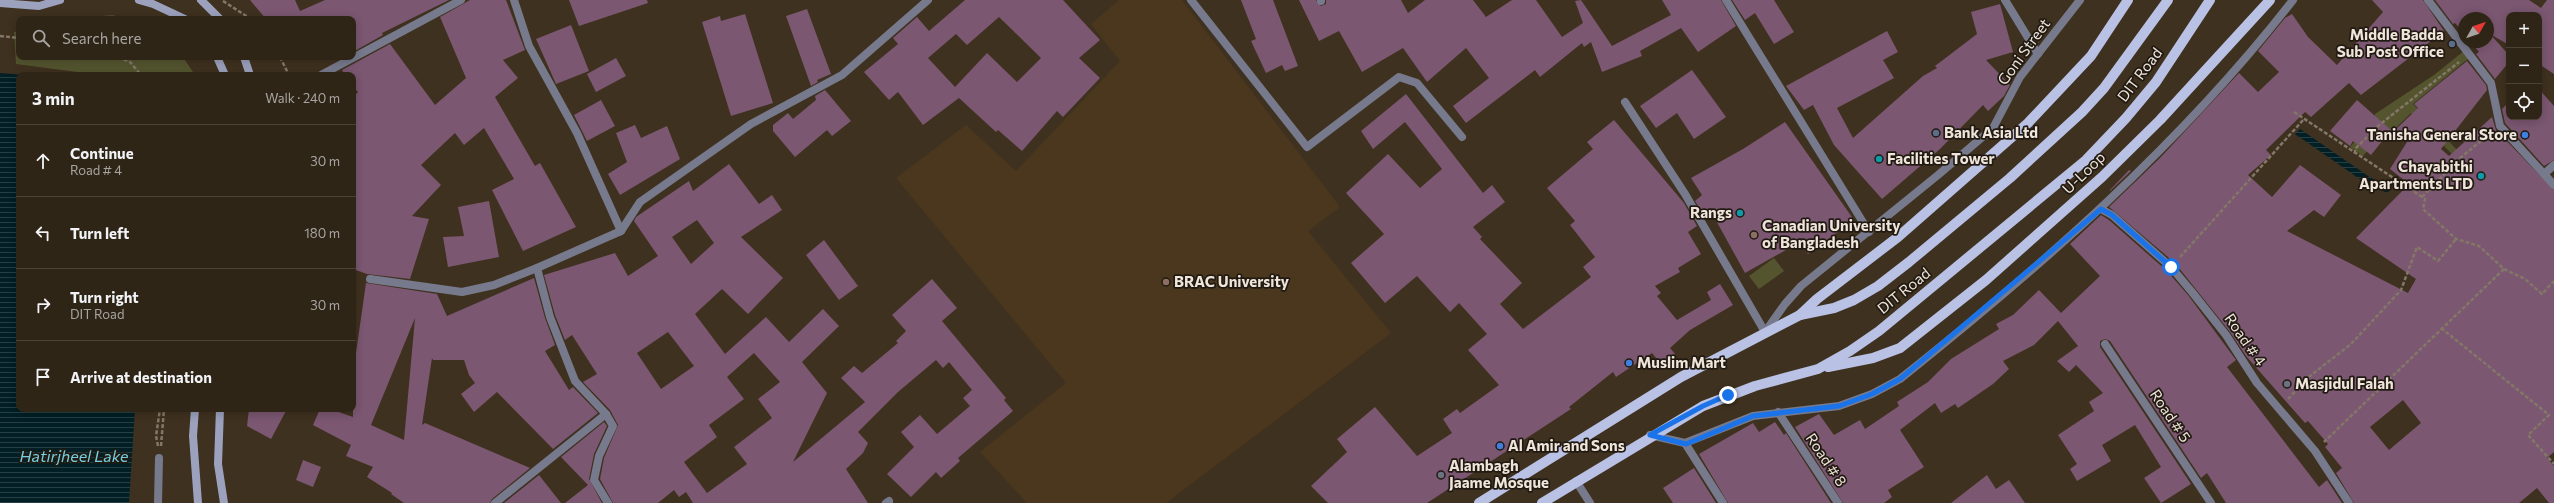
<!DOCTYPE html>
<meta charset="utf-8">
<style>
body{margin:0;font-family:Commissioner,sans-serif;background:#372d20;color:#f1f3f6}
.controls{position:absolute;right:12px;top:12px;display:grid;overflow:hidden;border-radius:8px;box-shadow:0 2px 10px #0003}
.controls button{width:36px;height:36px;display:grid;place-items:center;padding:0;border:0;border-bottom:1px solid #4a4236;background:#2f2517;color:#f1f3f6;font:20px sans-serif}
.compass{position:absolute;left:2458px;top:12px;width:36px;height:36px;border-radius:50%;background:#2f2517;box-shadow:0 2px 10px #0003;rotate:50deg}
.stop{position:absolute;width:12px;height:12px;margin:-9px;border:3px solid #1a73e8;border-radius:50%;background:#fff}
.stop.end{background:#1a73e8;border-color:#fff;box-shadow:0 1px 4px #0008}
.list{margin:0;padding:0;list-style:none}
h2{display:flex;justify-content:space-between;align-items:center;height:52px;margin:0;padding:0 16px;font-size:17px}
h2 small{font-size:13px;font-weight:400;color:#a7a5a1}
.list li{display:grid;grid-template-columns:26px 1fr auto;gap:12px;align-items:center;box-sizing:border-box;height:72px;padding:0 16px;border-top:1px solid #4a4236}
.list b{display:block;font-size:15px;white-space:nowrap}
.list p{margin:0;font-size:13px;white-space:nowrap;color:#a7a5a1}
.list em{font-size:13px;font-style:normal;color:#a7a5a1}
.icon{flex:none;width:22px;height:22px;fill:none;stroke:currentColor;stroke-width:2;stroke-linecap:round;stroke-linejoin:round}
.map{position:relative;flex:none;width:2554px;height:503px;overflow:hidden}
.search{position:absolute;background:#2f2517;box-shadow:0 2px 10px #0003;left:16px;top:16px;width:340px;height:44px;display:flex;align-items:center;gap:10px;box-sizing:border-box;padding:0 14px;border-radius:8px;color:#a7a5a1;font-size:15px}
.panel{position:absolute;background:#2f2517;box-shadow:0 2px 10px #0003;left:16px;top:72px;width:340px;height:340px;border-radius:8px}
.map>svg:first-child{display:block}
.built{fill:#4a371e}
.green{fill:#54552f}
.water{fill:url(#water-rules)}
.building{fill:#7b5771;fill-rule:evenodd}
.lines{fill:none;stroke-linecap:round;stroke-linejoin:round}
.path{stroke:#837768;stroke-width:2.5;stroke-dasharray:4 2;stroke-linecap:butt}
.pedestrian{stroke:#777a8c;stroke-width:8}
.minor{stroke:#777a8c;stroke-width:8}
.tertiary{stroke:#777a8c;stroke-width:8}
.secondary{stroke:#9ca2be;stroke-width:8}
.primary{stroke:#b9c1e5;stroke-width:10}
.route{stroke:#1a73e8;stroke-width:5}
.service-dot{fill:#5c6f8a;stroke:#211a12;stroke-width:1.5}
.shop-dot{fill:#3f7fe0;stroke:#211a12;stroke-width:1.5}
.culture-dot{fill:#0f9aa8;stroke:#211a12;stroke-width:1.5}
.education-dot{fill:#8d6e63;stroke:#211a12;stroke-width:1.5}
.worship-dot{fill:#6b7280;stroke:#211a12;stroke-width:1.5}
.labels{text-anchor:middle;stroke-width:3.5;stroke-linejoin:round;paint-order:stroke}
.poi-label{font-size:15px;font-weight:bold;fill:#efe5da;stroke:#211a12;text-anchor:start}
.street-label{font-size:15px;fill:#efe5da;stroke:#211a12}
.water-label{font-size:16px;font-style:italic;fill:#74d0e0;stroke:#211a12}
</style>
<div class="map">
<svg width="2554" height="503" viewBox="0 0 2554 503">
<defs>
<pattern id="water-rules" width="6" height="5" patternUnits="userSpaceOnUse"><rect width="6" height="5" fill="#011f24"/><path d="M0 2.5h6" fill="none" stroke="#263f43"/></pattern>
</defs>
<rect width="100%" height="100%" fill="#3f311f"/>
<polygon class="built" points="1119,0 1182,0 1340,207 1308,231 1391,333 1166,503 1027,503 980,452 1066,383 896,178 966,125 1016,171 1120,61 1091,24"/>
<g class="green">
<polygon points="113,15 121,19 73,19 78,18"/>
<polygon points="19,31 19,57 183,57 195,75 100,75 16,64 14,32"/>
<polygon points="2464,51 2469,58 2413,104 2460,153 2456,158 2411,113 2392,132 2388,128 2363,156 2350,147 2375,117 2375,114 2434,75"/>
<polygon points="1774,258 1784,271 1759,289 1749,276"/>
</g>
<g class="water">
<polygon points="0,73 26,75 19,75 19,409 135,409 129,503 0,503"/>
<polygon points="2300,129 2368,176 2391,189 2387,193 2364,182 2295,134"/>
</g>
<g class="building">
<polygon points="250,0 295,0 300,11 325,0 449,0 382,33 383,35 353,52 353,19 266,19"/>
<polygon points="470,0 506,0 525,50 503,60 518,78 495,97 535,166 540,163 576,227 523,251 492,190 514,179 484,128 464,145 455,133 421,165 441,185 412,216 429,219 410,279 367,274 353,269 353,97 358,92 353,86 353,75 345,75 342,70 390,44 435,105 466,78 440,17"/>
<polygon points="569,0 647,0 648,3 579,26"/>
<path d="M965,0H1063L1100,40L1079,58L1100,78L1063,117L1057,111L1022,151L998,130L996,132L959,98L923,125L898,92L889,100L864,72L898,44L893,38L917,17L929,31ZM999,17L1041,58L1017,82L987,53L955,87L928,58L956,34L967,45Z"/>
<polygon points="1241,0 1273,0 1298,66 1285,71 1282,65 1266,73 1251,41 1256,39"/>
<polygon points="1299,0 1316,0 1321,6 1326,4 1326,0 1401,0 1408,13 1425,0 1473,0 1486,17 1512,0 1536,0 1562,37 1583,23 1575,1 1581,0 1612,46 1671,15 1662,0 1721,0 1736,26 1698,52 1681,28 1640,51 1642,56 1602,72 1591,42 1584,47 1582,43 1540,77 1535,70 1466,123 1453,106 1489,78 1466,48 1427,82 1403,48 1362,72 1339,31 1319,41"/>
<polygon points="1732,0 1774,0 1794,32 1774,44 1755,13 1745,20"/>
<path d="M2372,0H2423L2444,31L2361,95L2349,83L2311,117L2305,112L2266,150L2271,155L2248,175L2272,197L2300,165L2341,195L2324,217L2314,210L2287,231L2408,293L2416,279L2356,238L2409,184L2390,169L2407,142L2393,132L2418,108L2414,104L2467,61L2486,85L2487,90L2441,149L2449,156L2492,117L2496,130L2554,190V452L2547,458L2554,466V503H2549L2537,488L2519,503H2354L2336,473L2342,468L2325,447L2328,444L2308,421L2305,423L2246,356L2230,332L2175,263L2109,207L2161,157L2239,73L2258,92L2279,72L2258,51L2285,18L2292,14L2308,37L2337,65L2383,12ZM2403,400L2421,423L2389,450L2370,427Z"/>
<polygon points="2435,0 2529,0 2541,8 2547,0 2554,0 2554,74 2539,64 2539,15 2509,15 2509,45 2490,34 2509,55 2509,62 2495,79 2476,54 2479,52 2471,42 2488,42 2488,18 2464,18 2464,33 2455,23 2453,24"/>
<polygon points="2000,4 2013,52 1986,60 2010,85 2004,96 1988,111 1983,105 1940,149 1882,199 1834,145 1813,105 1804,110 1786,86 1887,31 1898,52 1883,60 1894,78 1837,108 1853,138 1923,76 1937,68 1935,66 1977,34 1971,12"/>
<polygon points="807,9 831,74 817,80 818,82 811,86 786,16"/>
<polygon points="745,14 773,103 731,116 702,22 720,16 721,21"/>
<polygon points="571,25 589,71 556,84 536,39"/>
<polygon points="616,58 626,76 596,92 587,74"/>
<polygon points="1692,70 1726,117 1694,139 1677,113 1656,128 1640,106"/>
<polygon points="2539,89 2554,106 2554,160 2544,166 2505,123 2502,109 2509,102 2509,117 2539,117"/>
<polygon points="825,90 851,121 832,136 827,130 795,157 773,131 773,125 788,113 793,119 816,100 815,96"/>
<polygon points="1406,94 1483,193 1492,185 1505,202 1473,227 1482,237 1480,239 1522,283 1500,304 1523,329 1591,277 1583,267 1595,257 1570,225 1575,221 1547,188 1593,149 1587,142 1614,120 1684,203 1697,226 1688,232 1701,254 1678,268 1680,272 1655,286 1661,293 1657,296 1677,320 1711,300 1707,292 1720,284 1733,305 1690,330 1670,348 1675,354 1662,365 1652,353 1616,377 1613,372 1569,407 1571,409 1427,503 1328,503 1311,486 1347,452 1337,439 1375,407 1417,456 1452,433 1443,419 1457,409 1460,413 1499,385 1468,350 1487,334 1459,303 1450,312 1417,276 1385,303 1351,263 1384,234 1346,193 1388,154 1420,188 1442,169 1405,122 1373,149 1361,131"/>
<polygon points="601,100 615,126 587,141 574,115"/>
<polygon points="2357,100 2391,130 2371,155 2353,141 2350,146 2330,131"/>
<polygon points="1785,122 1854,220 1808,254 1800,242 1745,273 1713,215 1706,219 1695,201 1702,195 1691,178 1743,149"/>
<polygon points="635,125 641,138 667,126 680,159 620,195 608,174 627,162 616,133"/>
<path d="M729,164L759,204L772,195L782,210L741,237L783,278L748,314L722,289L695,314L725,354L766,317L789,342L823,309L839,326L802,362L827,393L793,462L865,402L841,378L854,366L862,373L898,343L896,341L906,331L892,315L932,279L957,308L942,321L1006,398L1004,400L1013,411L958,458L960,461L941,478L936,472L911,497L887,474L914,447L901,432L920,415L937,434L970,406L963,398L972,390L949,362L943,368L936,360L898,392L858,432L868,443L863,453L846,469L868,503H693L686,492L679,497L674,490L658,503H613L600,479L604,458L618,425L610,410L583,382L597,374L572,335L565,340L555,315L544,275L615,253L628,276L658,256L634,221L636,217L689,181L693,191ZM697,220L714,243L691,264L672,237ZM668,332L694,366L661,389L637,353ZM754,353L780,382L758,399L772,418L734,447L747,464L707,493L684,462L717,437L709,425L744,399L727,377Z"/>
<polygon points="2129,170 2131,171 2110,191 2110,190"/>
<polygon points="489,201 499,257 448,267 443,237 464,236 458,207"/>
<polygon points="2101,215 2109,220 2167,271 2188,295 2236,360 2227,367 2319,487 2327,480 2342,503 2226,503 2207,473 2201,478 2110,341 2105,339 2100,341 2100,347 2191,484 2161,503 2144,478 2161,467 2135,425 2102,445 2111,461 2077,481 2070,469 2077,464 2058,435 2094,411 2089,402 2103,393 2076,365 2069,372 2057,361 2078,346 2058,321 2034,345 2003,361 2009,369 1993,384 1958,408 1955,404 1941,413 1935,403 1900,430 1924,467 1888,490 1892,497 1884,503 1843,503 1795,427 1819,414 1834,435 1860,420 1865,429 1899,406 1897,402 1928,382 1951,359 1999,329 1996,324 2013,315 2039,290 2061,313 2100,276 2070,244"/>
<polygon points="824,240 858,286 839,300 806,255"/>
<path d="M534,278L545,318L555,345L545,351L569,390L573,387L598,413L553,449L497,392L474,412L461,394L475,383L469,375L464,360H433L432,358L422,425L425,423L530,468L492,499L490,503H404L391,494L392,493L367,477L373,467L346,456L351,445L313,425L320,409H330L353,417V353H356L366,283L437,294L447,316ZM415,318L404,440L371,425Z"/>
<polygon points="249,409 287,409 271,439 247,426"/>
<polygon points="604,422 607,426 594,454 589,479 602,503 565,503 588,485 561,457"/>
<polygon points="1775,422 1784,435 1786,433 1831,503 1728,503 1699,454 1753,423 1759,432"/>
<polygon points="303,460 321,467 313,487 296,480"/>
<polygon points="1694,468 1716,503 1673,503 1663,488"/>
<polygon points="539,475 561,503 504,503"/>
<polygon points="1987,475 1996,489 2009,480 2025,503 1951,503"/>
</g>
<g class="lines">
<g class="path">
<polyline points="223,1 251,19"/>
<polyline points="0,36 19,38"/>
<polyline points="118,57 130,62 141,75"/>
<polyline points="280,57 289,75"/>
<polyline points="2294,112 2425,199 2423,209 2456,239 2479,246 2504,269 2324,442"/>
<polyline points="2355,154 2355,149 2378,126 2459,62"/>
<polyline points="2422,197 2460,158 2491,133"/>
<polyline points="2180,257 2304,119"/>
<polyline points="2504,269 2525,279 2542,294 2554,281"/>
<polyline points="2441,328 2549,415 2528,435 2554,464"/>
<polyline points="2288,399 2310,376 2351,344 2401,290 2417,247 2438,261 2456,239"/>
<polyline points="158,446 156,436 160,409"/>
<polyline points="161,446 164,409"/>
</g>
<polyline class="pedestrian" points="158,503 159,458"/>
<g class="minor">
<polyline points="514,0 529,46 577,133 621,231"/>
<polyline points="1191,0 1307,147 1399,77 1417,83 1462,137"/>
<polyline points="1321,0 1321,1"/>
<polyline points="1726,0 1869,232"/>
<polyline points="2005,0 2038,54"/>
<polyline points="2428,0 2491,83 2500,126 2554,185"/>
<polyline points="321,75 461,0"/>
<polyline points="1625,102 1685,194 1765,332"/>
<polyline points="2544,174 2554,165"/>
<polyline points="2101,209 2112,215 2171,267 2192,292 2226,335 2257,383 2315,451 2349,503"/>
<polyline points="370,279 462,292 494,285 537,268"/>
<polyline points="2105,344 2211,503"/>
<polyline points="1778,412 1838,503"/>
<polyline points="1685,443 1723,503"/>
<polyline points="1576,481 1590,503"/>
<polyline points="495,503 606,414"/>
<polyline points="608,503 594,480 599,456 613,426 606,414 575,381 550,317 537,268 621,231 640,202 751,124 842,75 928,0"/>
<polyline points="886,503 889,501"/>
</g>
<g class="tertiary">
<polyline points="1765,332 1785,304 1801,286 1938,175 1993,128 2020,77 2080,0"/>
<path d="M1650,435L1685,443L1753,416L1839,406L1872,394L1900,379C2042,266 2181,144 2293,0"/>
</g>
<g class="secondary">
<polyline points="139,0 153,4 185,19"/>
<polyline points="201,0 220,19"/>
<polyline points="0,3 39,6 60,0"/>
<polyline points="217,57 225,75"/>
<polyline points="244,57 250,75"/>
<polyline points="195,409 193,436 198,503"/>
<polyline points="220,409 218,464 224,503"/>
</g>
<g class="primary">
<polyline points="1800,315 1817,299 1898,237 2028,123 2091,56 2128,0"/>
<polyline points="1828,367 1873,358 1900,348 1986,280 2102,177 2160,120 2270,0"/>
<polyline points="1479,503 1681,377 1800,315 1834,308 1854,300 1878,286 1909,262 2010,178 2082,112 2104,88 2168,0"/>
<polyline points="1542,503 1703,406 1755,386 1818,369 1850,351 1879,331 2086,160 2126,118 2156,82 2210,0"/>
</g>
</g>
<g class="lines">
<polyline class="route" points="1728,395 1703,406 1650,435 1686,444 1753,416 1839,406 1872,394 1900,379 1924,359 2101,209 2112,215 2171,267"/>
</g>
<g class="service-dot">
<circle cx="2452" cy="44" r="4"/>
<circle cx="1936" cy="133" r="4"/>
</g>
<g class="shop-dot">
<circle cx="2525" cy="135" r="4"/>
<circle cx="1629" cy="363" r="4"/>
<circle cx="1500" cy="446" r="4"/>
</g>
<g class="culture-dot">
<circle cx="1879" cy="159" r="4"/>
<circle cx="2481" cy="176" r="4"/>
<circle cx="1740" cy="213" r="4"/>
</g>
<g class="education-dot">
<circle cx="1754" cy="235" r="4"/>
<circle cx="1166" cy="282" r="4"/>
</g>
<g class="worship-dot">
<circle cx="2287" cy="384" r="4"/>
<circle cx="1441" cy="475" r="4"/>
</g>
<g class="labels">
<g class="poi-label">
<text x="2444" y="40" text-anchor="end">Middle Badda<tspan x="2444" dy="17">Sub Post Office</tspan></text>
<text x="1944" y="138">Bank Asia Ltd</text>
<text x="2517" y="140" text-anchor="end">Tanisha General Store</text>
<text x="1887" y="164">Facilities Tower</text>
<text x="2473" y="172" text-anchor="end">Chayabithi<tspan x="2473" dy="17">Apartments LTD</tspan></text>
<text x="1732" y="218" text-anchor="end">Rangs</text>
<text x="1762" y="231">Canadian University<tspan x="1762" dy="17">of Bangladesh</tspan></text>
<text x="1174" y="287">BRAC University</text>
<text x="1637" y="368">Muslim Mart</text>
<text x="2295" y="389">Masjidul Falah</text>
<text x="1508" y="451">Al Amir and Sons</text>
<text x="1449" y="471">Alambagh<tspan x="1449" dy="17">Jaame Mosque</tspan></text>
</g>
<g class="street-label">
<text transform="translate(2024 52) rotate(-54)" y="5">Goni Street</text>
<text transform="translate(2140 75) rotate(-53)" y="5">DIT Road</text>
<text transform="translate(2084 173) rotate(-44)" y="5">U-Loop</text>
<text transform="translate(1904 291) rotate(-39)" y="5">DIT Road</text>
<text transform="translate(2245 340) rotate(55)" y="5">Road # 4</text>
<text transform="translate(2170 416) rotate(56)" y="5">Road # 5</text>
<text transform="translate(1826 460) rotate(56)" y="5">Road # 8</text>
</g>
<g class="water-label">
<text x="74" y="462">Hatirjheel Lake</text>
</g>
</g>
</svg>
<div class="controls">
<button>+</button>
<button>−</button>
<button><svg class="icon" aria-label="locate" viewBox="0 0 24 24"><circle cx="12" cy="12" r="6"/><path d="M12 2v4M12 18v4M2 12h4M18 12h4"/></svg></button>
</div>
<svg class="compass" viewBox="-18 -18 36 36"><path d="M0-13l5 13h-10z" fill="#e53935"/><path d="M0 13l5-13h-10z" fill="#a7a5a1"/></svg>
<div class="stop" style="left:2171px;top:267px"></div>
<div class="stop end" style="left:1728px;top:395px"></div>
<div class="search"><svg class="icon" aria-label="search" viewBox="0 0 24 24"><circle cx="10" cy="10" r="6"/><path d="M15 15l6 6"/></svg>Search here</div>
<section class="panel">
<h2>3 min<small>Walk · 240 m</small></h2>
<ul class="list">
<li><svg class="icon" aria-label="ahead" viewBox="0 0 24 24"><path d="M12 20V5M6 11l6-6 6 6"/></svg><div><b>Continue</b><p>Road # 4</p></div><em>30 m</em></li>
<li><svg class="icon" aria-label="left" viewBox="0 0 24 24"><path d="M17 20v-9H6M10 6l-5 5 5 5"/></svg><div><b>Turn left</b></div><em>180 m</em></li>
<li><svg class="icon" aria-label="right" viewBox="0 0 24 24"><path d="M7 20v-9h11M14 6l5 5-5 5"/></svg><div><b>Turn right</b><p>DIT Road</p></div><em>30 m</em></li>
<li><svg class="icon" aria-label="arrive" viewBox="0 0 24 24"><path d="M6 21V4h12l-3 4 3 4H6"/></svg><div><b>Arrive at destination</b></div></li>
</ul>
</section>
</div>
